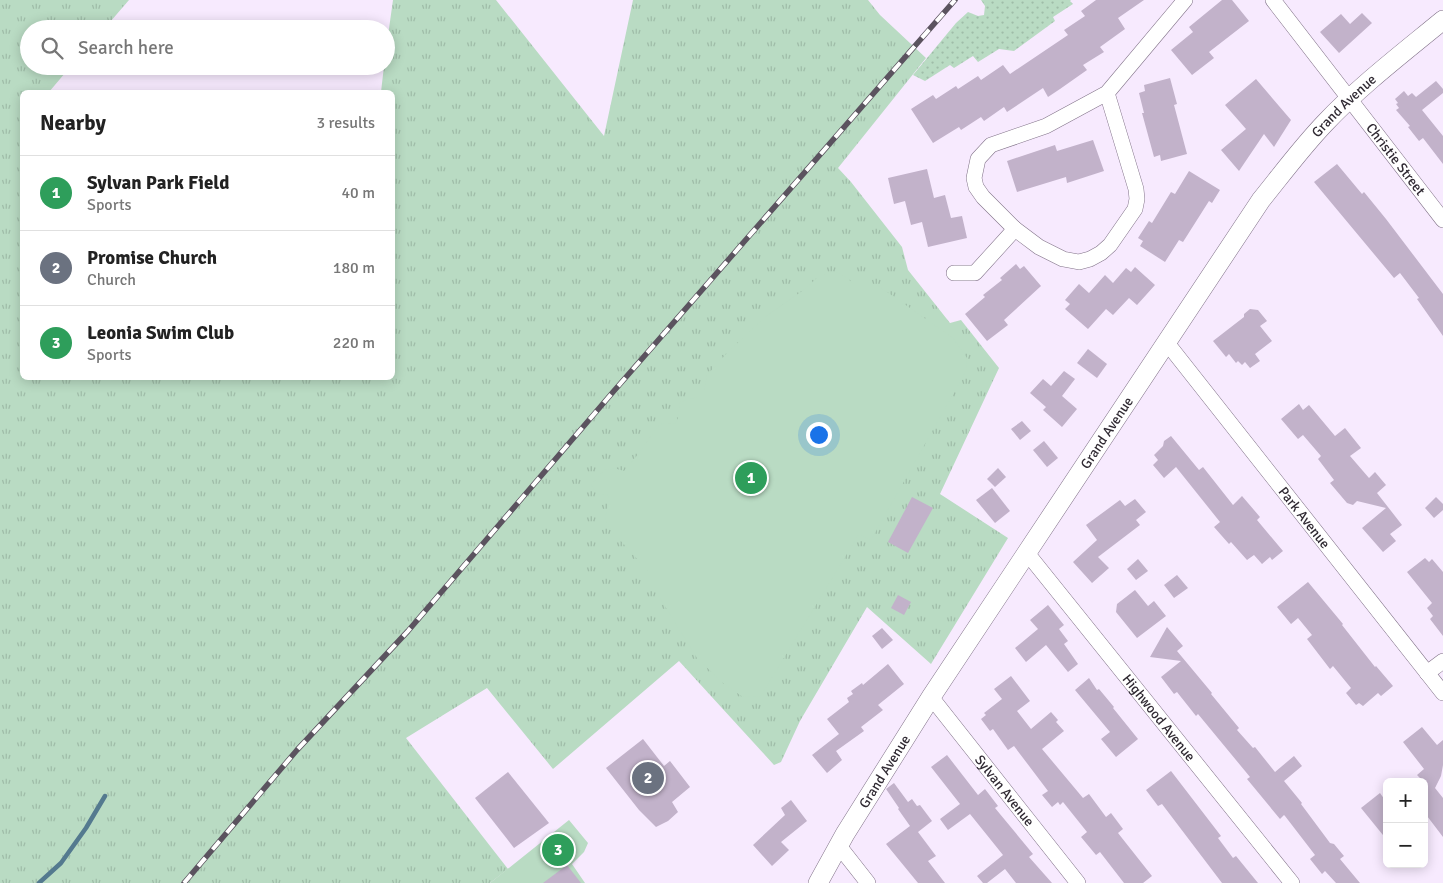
<!DOCTYPE html>
<meta charset="utf-8">
<style>
body{margin:0;font-family:Signika,sans-serif;background:#f6f6f6;color:#222}
.controls{position:absolute;right:15px;bottom:15px;display:grid;overflow:hidden;border-radius:8px;box-shadow:0 2px 12px #0003}
.controls button{width:45px;height:45px;display:grid;place-items:center;padding:0;border:0;border-bottom:1px solid #e0e0e0;background:#fff;color:#222;font:25px sans-serif}
.you{position:absolute;left:818px;top:434px;width:18px;height:18px;margin:-12px;border:4px solid #fff;border-radius:50%;background:#1a73e8;box-shadow:0 0 0 8px #1a73e833}
.badge{display:grid;place-items:center;width:32px;height:32px;border-radius:50%;background:#d93025;color:#fff;font-size:16px;font-weight:700}
.pin{position:absolute;translate:-50% -50%;border:2px solid #fff;box-shadow:0 1px 5px #0006}
.list{margin:0;padding:0;list-style:none}
h2{display:flex;justify-content:space-between;align-items:center;height:65px;margin:0;padding:0 20px;font-size:21px}
h2 small{font-size:16px;font-weight:400;color:#767676}
.list li{display:grid;grid-template-columns:32px 1fr auto;gap:15px;align-items:center;box-sizing:border-box;height:75px;padding:0 20px;border-top:1px solid #e0e0e0}
.list b{display:block;font-size:19px;white-space:nowrap}
.list p{margin:0;font-size:16px;white-space:nowrap;color:#767676}
.list em{font-size:16px;font-style:normal;color:#767676}
.icon{flex:none;width:28px;height:28px;fill:none;stroke:currentColor;stroke-width:2;stroke-linecap:round;stroke-linejoin:round}
.map{position:relative;flex:none;width:1443px;height:883px;overflow:hidden}
.search{position:absolute;background:#fff;box-shadow:0 2px 12px #0003;left:20px;top:20px;width:375px;height:55px;display:flex;align-items:center;gap:12px;box-sizing:border-box;padding:0 18px;border-radius:28px;color:#767676;font-size:19px}
.panel{position:absolute;background:#fff;box-shadow:0 2px 12px #0003;left:20px;top:90px;width:375px;height:290px;border-radius:8px}
.map>svg:first-child{display:block}
.grass{fill:url(#grass-tufts)}
.garden{fill:url(#garden-dots)}
.pitch{fill:#b9dbc3}
.lines{fill:none;stroke-linecap:round;stroke-linejoin:round}
.stream{stroke:#547a8f;stroke-width:4.5}
.building{fill:#c2b2ca}
.minor-casing{stroke:#817288;stroke-width:16}
.major-casing{stroke:#817288;stroke-width:20}
.minor{stroke:#fff;stroke-width:15}
.major{stroke:#fff;stroke-width:19}
.rail-casing{stroke:#5b535f;stroke-width:5.5}
.rail{stroke:#fff;stroke-width:4;stroke-dasharray:11;stroke-linecap:butt}
.labels{text-anchor:middle;stroke-width:4;stroke-linejoin:round;paint-order:stroke}
.street-label{font-size:14px;fill:#302a33;stroke:#fff}
</style>
<div class="map">
<svg width="1443" height="883" viewBox="0 0 1443 883">
<defs>
<pattern id="grass-tufts" width="24" height="20" patternUnits="userSpaceOnUse" patternTransform="scale(1.25)"><rect width="24" height="20" fill="#b9dbc3"/><path d="M3 7l-1-3M5 7V3M7 7l1-3M15 17l-1-3M17 17v-4M19 17l1-3" fill="none" stroke="#9fbca8"/></pattern>
<pattern id="garden-dots" width="8" height="8" patternUnits="userSpaceOnUse" patternTransform="scale(1.25)"><rect width="8" height="8" fill="#b9dbc3"/><path d="M2 2h.1M6 6h.1" fill="none" stroke="#9fbca8" stroke-width="1.8" stroke-linecap="round"/></pattern>
</defs>
<rect width="100%" height="100%" fill="#f7eafe"/>
<polygon class="grass" points="0,0 129,0 104,29 29,29 29,66 71,66 49,92 22,92 22,378 392,378 392,92 381,92 384,66 386,66 386,50 393,0 496,0 604,136 633,0 868,0 880,15 926,58 838,168 851,182 902,247 908,270 950,323 961,320 999,368 940,494 1008,538 931,664 867,607 800,721 781,762 774,765 679,661 553,769 487,688 406,738 508,869 490,883 0,883"/>
<polygon class="garden" points="981,0 1071,0 1070,1 1073,4 1053,17 1055,21 1014,51 999,49 978,62 973,56 954,68 950,65 925,81 913,75 956,23 968,12 978,16 984,15 985,6"/>
<g class="pitch">
<path d="M831,272C842,272 847,278 855,285H877L953,338L967,358L966,371L871,540L859,534L765,689L760,696L743,697L724,684L697,658L655,590L647,570L612,531L605,520L609,496L606,494L598,495L591,485L605,469L610,470L614,468L624,471L640,452L657,427L663,423L675,424L678,418L680,402L697,397L704,390L707,375L728,352L765,317L805,289L819,276Z"/>
<polygon points="569,820 588,843 584,852 572,864 585,883 490,883"/>
</g>
<g class="lines">
<polyline class="stream" points="39,883 61,863 86,828 105,796"/>
</g>
<g class="building">
<polygon points="1096,0 1144,0 1118,18 1125,29 1100,47 1104,52 1083,65 1087,70 1060,89 1048,97 1043,88 1007,112 1004,107 984,121 981,117 961,130 959,127 933,143 911,109 933,95 936,99 956,86 958,89 978,76 981,80 1003,65 1010,74 1068,35 1064,30 1085,16 1081,11"/>
<polygon points="1222,0 1232,0 1249,21 1209,52 1214,58 1192,75 1171,50 1193,32 1189,27"/>
<polygon points="1362,13 1372,23 1339,53 1320,32 1341,14 1350,24"/>
<polygon points="1170,78 1177,104 1174,105 1187,154 1161,161 1160,155 1154,157 1142,113 1144,113 1139,93 1145,91 1144,85"/>
<polygon points="1256,79 1291,120 1274,147 1264,134 1239,171 1221,150 1246,129 1225,105"/>
<polygon points="1436,81 1443,89 1443,93 1422,110 1443,136 1443,164 1423,138 1419,141 1408,127 1410,126 1396,110 1399,108 1396,104 1398,103 1395,99 1404,91 1408,96 1412,93 1416,97"/>
<polygon points="1093,140 1104,171 1067,183 1066,177 1017,192 1007,161 1055,145 1057,151"/>
<polygon points="1337,164 1362,194 1364,192 1386,219 1443,294 1443,336 1417,299 1419,298 1400,273 1394,278 1314,182"/>
<polygon points="927,169 934,198 945,195 951,218 962,216 967,238 928,247 922,222 911,225 905,201 894,204 888,178"/>
<polygon points="1189,171 1220,190 1212,203 1209,201 1183,242 1179,240 1165,262 1140,246 1143,241 1138,238 1149,221 1152,223 1171,192 1175,194"/>
<polygon points="1016,264 1020,269 1024,266 1041,286 1004,320 1008,325 987,341 965,314 985,297 983,295 1002,280 1000,278"/>
<polygon points="1135,267 1155,285 1137,305 1129,298 1113,315 1106,309 1088,329 1065,309 1070,304 1065,300 1079,284 1089,293 1105,275 1113,283 1126,268 1131,272"/>
<polygon points="1250,309 1258,310 1267,321 1260,326 1272,341 1255,354 1260,361 1250,368 1245,362 1242,365 1238,361 1236,363 1229,354 1226,357 1213,341 1244,317 1244,314"/>
<polygon points="1088,349 1107,364 1097,378 1077,363"/>
<polygon points="1064,371 1075,379 1062,396 1077,409 1062,427 1043,410 1046,407 1030,393 1043,379 1051,386"/>
<polygon points="1299,404 1303,410 1309,405 1335,436 1345,428 1361,448 1350,456 1369,478 1375,472 1386,485 1377,493 1402,525 1390,534 1396,541 1383,552 1362,528 1386,508 1357,501 1353,505 1347,503 1330,483 1334,480 1318,459 1321,456 1303,435 1298,439 1281,419"/>
<polygon points="1022,421 1031,431 1020,440 1011,429"/>
<polygon points="1171,436 1199,470 1203,467 1233,505 1242,496 1260,517 1257,520 1283,551 1272,560 1270,557 1262,564 1254,555 1247,560 1231,542 1229,544 1214,527 1220,522 1176,467 1164,478 1153,465 1158,460 1154,455 1163,446 1164,441"/>
<polygon points="1044,441 1058,458 1047,467 1033,450"/>
<polygon points="998,468 1006,477 995,487 987,479"/>
<polygon points="992,488 1010,511 995,523 976,500"/>
<polygon points="912,497 933,508 908,553 888,542"/>
<polygon points="1436,497 1443,504 1443,510 1434,518 1425,508"/>
<polygon points="1135,499 1146,512 1136,520 1140,525 1098,557 1109,568 1092,583 1073,562 1097,540 1086,525 1120,500 1125,506"/>
<polygon points="1425,558 1429,562 1432,559 1443,572 1443,636 1430,619 1433,616 1427,608 1432,603 1407,572"/>
<polygon points="1138,559 1148,571 1136,580 1127,569"/>
<polygon points="1177,575 1188,588 1174,598 1164,585"/>
<polygon points="1308,582 1343,624 1342,625 1375,667 1376,666 1393,686 1381,696 1378,693 1363,706 1359,703 1356,705 1346,693 1351,688 1333,666 1330,669 1307,639 1312,635 1298,618 1291,624 1277,607"/>
<polygon points="1135,590 1148,606 1154,601 1166,616 1137,638 1116,612 1117,604"/>
<polygon points="898,595 911,602 904,615 891,608"/>
<polygon points="1048,605 1064,625 1059,629 1068,641 1064,644 1078,664 1068,672 1046,645 1026,662 1015,648 1038,629 1030,620"/>
<polygon points="1167,627 1183,646 1177,651 1212,693 1211,694 1239,728 1237,730 1253,748 1255,747 1275,772 1294,756 1302,766 1284,781 1302,803 1301,804 1330,843 1334,844 1344,856 1340,859 1360,883 1336,883 1325,871 1322,874 1310,859 1315,855 1285,816 1284,815 1280,819 1247,779 1250,777 1198,714 1196,716 1177,692 1174,694 1161,677 1181,661 1150,657"/>
<polygon points="882,628 893,640 882,649 872,636"/>
<polygon points="888,664 904,684 878,705 883,710 861,727 864,731 836,751 842,760 827,773 812,755 839,734 827,719 849,702 847,698 853,694 851,691 862,683 863,685"/>
<polygon points="1011,676 1030,701 1017,711 1031,729 1051,712 1058,720 1056,722 1064,731 1042,749 1083,798 1089,794 1106,817 1111,813 1123,829 1118,833 1152,876 1143,883 1124,883 1100,852 1096,855 1081,837 1087,832 1063,802 1060,805 1058,802 1052,807 1042,795 1048,791 1014,746 1008,750 993,729 990,731 981,719 986,715 984,713 1002,699 994,689"/>
<polygon points="1089,678 1097,690 1099,689 1114,707 1113,708 1138,739 1116,757 1101,739 1110,732 1075,690"/>
<polygon points="1422,727 1437,745 1443,740 1443,765 1441,776 1435,788 1443,798 1443,837 1424,812 1424,782 1417,775 1424,769 1403,742"/>
<polygon points="643,739 664,766 670,761 690,787 672,802 678,812 668,821 656,827 639,810 606,768"/>
<polygon points="947,755 978,795 985,789 998,806 995,808 1033,854 1029,857 1052,883 1016,883 1005,869 987,883 983,883 977,876 1003,855 970,814 948,830 940,819 960,804 931,767"/>
<polygon points="1171,771 1221,836 1218,838 1233,858 1236,856 1258,883 1222,883 1162,804 1158,806 1146,790"/>
<polygon points="508,772 549,823 514,848 475,798"/>
<polygon points="894,783 908,802 912,799 917,806 920,805 932,821 918,832 936,856 928,861 945,883 918,883 886,844 910,826 898,809 899,808 886,789"/>
<polygon points="1380,793 1387,803 1387,840 1361,808"/>
<polygon points="791,800 807,821 781,842 789,850 772,866 753,845 785,815 781,808"/>
<polygon points="567,865 581,883 543,883"/>
</g>
<g class="lines">
<defs>
<g id="minor">
<path id="s1" d="M1273,0L1443,220"/>
<polyline points="1107,93 1136,189 1137,199 1135,209 1110,245 1101,253 1090,259 1079,262 1063,259 1039,247 1015,229 983,197 976,187 974,178 978,159 991,145 1046,126 1107,93 1185,0"/>
<polyline points="954,273 975,273 1015,229"/>
<path id="s2" d="M1167,343L1443,693"/>
<path id="s3" d="M1027,553L1292,883"/>
<polyline points="1427,673 1443,661"/>
<path id="s4" d="M931,697L1078,883"/>
<polyline points="839,846 868,883"/>
</g>
<g id="major">
<path id="s5" d="M818,883L845,834L931,697L1261,200C1282,174 1302,147 1325,123C1361,85 1403,53 1443,20"/>
</g>
</defs>
<use href="#minor" class="minor-casing"/>
<use href="#major" class="major-casing"/>
<use href="#minor" class="minor"/>
<use href="#major" class="major"/>
<defs>
<polyline id="rail" points="184,883 297,750 408,631 613,392 955,0"/>
</defs>
<use href="#rail" class="rail-casing"/>
<use href="#rail" class="rail"/>
</g>
<g class="labels">
<g class="street-label">
<text dy="5" stroke="none"><textPath href="#s5" startOffset="940">Grand Avenue</textPath></text>
<text dy="5" stroke="none"><textPath href="#s1" startOffset="201">Christie Street</textPath></text>
<text dy="5" stroke="none"><textPath href="#s5" startOffset="535">Grand Avenue</textPath></text>
<text dy="5" stroke="none"><textPath href="#s2" startOffset="222">Park Avenue</textPath></text>
<text dy="5" stroke="none"><textPath href="#s3" startOffset="211">Highwood Avenue</textPath></text>
<text dy="5" stroke="none"><textPath href="#s5" startOffset="130">Grand Avenue</textPath></text>
<text dy="5" stroke="none"><textPath href="#s4" startOffset="119">Sylvan Avenue</textPath></text>
</g>
</g>
</svg>
<div class="controls">
<button>+</button>
<button>−</button>
</div>
<div class="you"></div>
<div class="pin badge" style="left:751px;top:478px;background:#2e9e5b">1</div>
<div class="pin badge" style="left:648px;top:778px;background:#6b7280">2</div>
<div class="pin badge" style="left:558px;top:850px;background:#2e9e5b">3</div>
<div class="search"><svg class="icon" aria-label="search" viewBox="0 0 24 24"><circle cx="10" cy="10" r="6"/><path d="M15 15l6 6"/></svg>Search here</div>
<section class="panel">
<h2>Nearby<small>3 results</small></h2>
<ul class="list">
<li><span class="badge" style="background:#2e9e5b">1</span><div><b>Sylvan Park Field</b><p>Sports</p></div><em>40 m</em></li>
<li><span class="badge" style="background:#6b7280">2</span><div><b>Promise Church</b><p>Church</p></div><em>180 m</em></li>
<li><span class="badge" style="background:#2e9e5b">3</span><div><b>Leonia Swim Club</b><p>Sports</p></div><em>220 m</em></li>
</ul>
</section>
</div>
